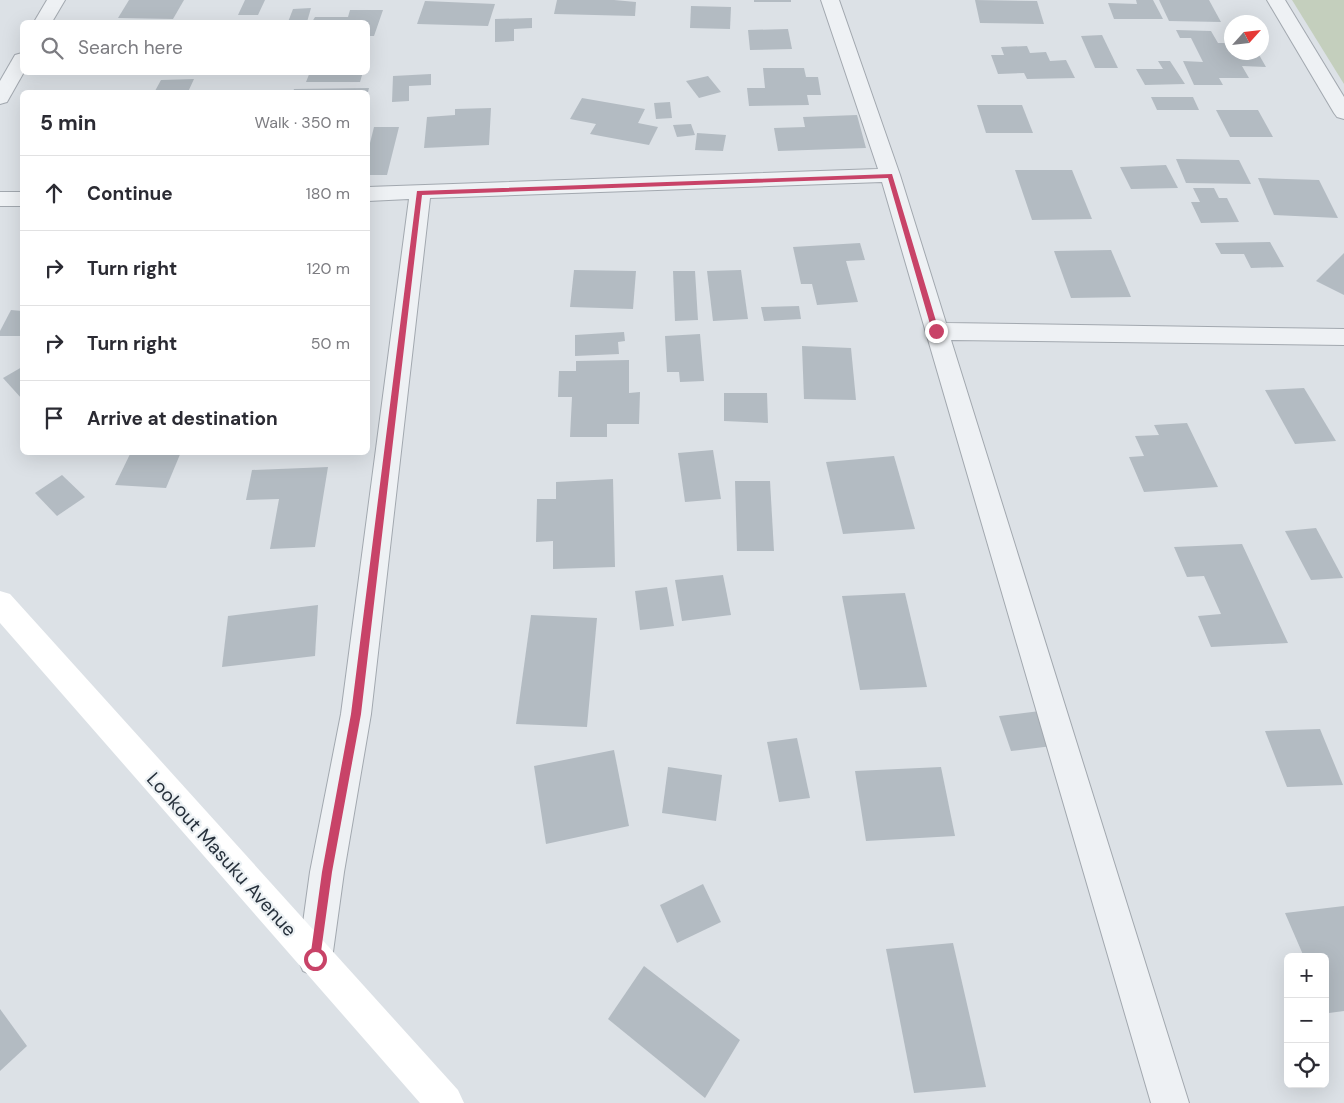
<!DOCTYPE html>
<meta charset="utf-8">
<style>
body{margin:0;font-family:"DM Sans",sans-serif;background:#f7f7f7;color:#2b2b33}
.controls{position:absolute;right:15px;bottom:15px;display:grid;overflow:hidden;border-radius:8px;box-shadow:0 5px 20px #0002}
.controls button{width:45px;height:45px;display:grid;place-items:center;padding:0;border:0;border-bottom:1px solid #e1e1e2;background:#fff;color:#2b2b33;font:25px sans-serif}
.compass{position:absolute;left:1224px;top:15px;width:45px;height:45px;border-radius:50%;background:#fff;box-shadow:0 5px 20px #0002;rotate:63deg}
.stop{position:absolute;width:15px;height:15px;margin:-11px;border:4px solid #c84368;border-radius:50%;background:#fff}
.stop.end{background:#c84368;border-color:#fff;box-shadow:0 1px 5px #0008}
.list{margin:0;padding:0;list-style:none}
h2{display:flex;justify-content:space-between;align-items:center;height:65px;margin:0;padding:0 20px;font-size:21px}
h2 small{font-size:16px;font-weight:400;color:#7c7c81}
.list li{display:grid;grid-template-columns:32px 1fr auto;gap:15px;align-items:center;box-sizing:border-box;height:75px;padding:0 20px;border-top:1px solid #e1e1e2}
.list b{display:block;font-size:19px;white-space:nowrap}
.list em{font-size:16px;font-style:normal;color:#7c7c81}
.icon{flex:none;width:28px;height:28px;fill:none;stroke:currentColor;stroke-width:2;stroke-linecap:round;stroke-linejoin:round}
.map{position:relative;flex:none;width:1344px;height:1103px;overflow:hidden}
.search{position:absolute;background:#fff;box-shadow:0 5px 20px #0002;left:20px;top:20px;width:350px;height:55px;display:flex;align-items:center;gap:12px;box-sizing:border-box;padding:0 18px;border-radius:8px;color:#7c7c81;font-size:19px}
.panel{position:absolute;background:#fff;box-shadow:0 5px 20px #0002;left:20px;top:90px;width:350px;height:365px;border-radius:8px}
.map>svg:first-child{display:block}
.green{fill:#c4cfbd}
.building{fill:#b3bbc2}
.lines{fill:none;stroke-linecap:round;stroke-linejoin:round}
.street-casing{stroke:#a2a8af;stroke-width:2}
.street{fill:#eef1f4;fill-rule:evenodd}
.secondary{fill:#fff;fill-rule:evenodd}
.route{fill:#c84368}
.labels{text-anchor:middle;stroke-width:4.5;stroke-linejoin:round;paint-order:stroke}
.near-street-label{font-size:19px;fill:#26303b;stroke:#ebf0f3}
</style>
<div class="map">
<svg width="1344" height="1103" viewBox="0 0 1344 1103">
<rect width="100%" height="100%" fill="#dce1e6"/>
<polygon class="green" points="1292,0 1344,0 1344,84"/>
<g class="building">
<polygon points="129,0 184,0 173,19 118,18"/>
<polygon points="245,0 265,0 258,15 238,15"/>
<polygon points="557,0 614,0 636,2 635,16 554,14"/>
<rect x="754" y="0" width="37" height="2"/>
<polygon points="975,0 1037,1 1044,24 980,23"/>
<polygon points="1136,0 1153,0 1163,19 1114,19 1108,3 1137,4"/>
<polygon points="1159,0 1209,0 1221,22 1169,21"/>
<polygon points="425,1 495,4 488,26 417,24"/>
<polygon points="691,6 731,7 730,29 690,28"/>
<polygon points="311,8 307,22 288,22 293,9"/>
<polygon points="350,10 383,10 374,36 368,36 368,22 312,22 315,17 348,17"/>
<polygon points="532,18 532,28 514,29 514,41 495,42 495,19"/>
<polygon points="788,29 792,49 750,50 748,30"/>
<polygon points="1176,30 1211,31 1218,43 1229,43 1232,52 1258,53 1266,67 1242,66 1249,78 1219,78 1223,85 1194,85 1183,61 1203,62 1191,38 1180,38"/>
<polygon points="1102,35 1118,68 1095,68 1081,36"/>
<polygon points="1027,46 1030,53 1046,52 1050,61 1066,60 1075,78 1027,79 1024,73 998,74 991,55 1004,55 1001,47"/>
<polygon points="1158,61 1170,61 1185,84 1145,85 1136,69 1163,69"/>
<polygon points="763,68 804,68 806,77 818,77 821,95 807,95 809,105 749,106 747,88 765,88"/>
<polygon points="310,72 363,72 360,82 306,82"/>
<polygon points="431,74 431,85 409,86 409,101 392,102 393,76"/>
<polygon points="708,76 721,92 699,98 686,81"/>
<polygon points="194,79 188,92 121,92 122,91 155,91 161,80"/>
<polygon points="369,88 368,92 293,92 294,89"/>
<polygon points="1151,97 1193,97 1199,110 1157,110"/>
<polygon points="582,98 645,109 638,123 658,127 649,145 590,134 596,124 570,119"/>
<polygon points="670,102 672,118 656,119 654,103"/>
<polygon points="977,105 1022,105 1033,133 986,133"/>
<polygon points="491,108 489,145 424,148 427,117 455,115 455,109"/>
<polygon points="1216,110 1258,110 1273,137 1230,137"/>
<polygon points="857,115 866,148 778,151 774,128 805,127 803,117"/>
<polygon points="691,124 695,135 677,137 673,125"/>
<polygon points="374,127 399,127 387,175 368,175 368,151"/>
<polygon points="697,133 726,135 723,151 695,150"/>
<polygon points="1176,159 1239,160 1251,184 1186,183"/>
<polygon points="1166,165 1178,188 1131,189 1120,167"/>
<polygon points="1015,170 1072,170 1092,219 1032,220"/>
<polygon points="1258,178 1319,180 1338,218 1274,215"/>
<polygon points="1193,188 1214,188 1219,198 1227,198 1239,222 1201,223 1191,202 1200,202"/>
<polygon points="1270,242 1284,267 1251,268 1244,254 1221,254 1215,243"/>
<polygon points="860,243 865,260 846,261 858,302 817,305 812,284 801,284 793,247"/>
<polygon points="1111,250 1131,297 1071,298 1054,251"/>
<polygon points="1344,253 1344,295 1316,281"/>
<polygon points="574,270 636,271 633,309 570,307"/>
<polygon points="741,270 748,319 713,321 707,271"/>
<polygon points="673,271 695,271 698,320 675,321"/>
<polygon points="799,306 801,319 764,321 761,307"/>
<polygon points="11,310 22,311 22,336 0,336 0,331"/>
<polygon points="624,332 625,341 618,342 619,354 575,356 575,335"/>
<polygon points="700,334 704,381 680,382 679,372 667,372 665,336"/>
<polygon points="802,346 851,348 856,400 804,399"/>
<polygon points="629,360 629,393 640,392 639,424 607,424 607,437 570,437 572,397 558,397 559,371 576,371 576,361"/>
<polygon points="22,367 22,399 3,378"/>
<polygon points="1304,388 1336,441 1295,444 1265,390"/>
<polygon points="724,393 767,393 768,423 724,421"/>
<polygon points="1187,423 1218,487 1144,492 1129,457 1144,456 1135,436 1159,435 1154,425"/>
<polygon points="713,450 721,499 685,502 678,453"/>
<polygon points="131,452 181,452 166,488 115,485"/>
<polygon points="894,456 915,529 843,534 826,462"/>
<polygon points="328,467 315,547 270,549 279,499 246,500 252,470"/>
<polygon points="62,475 85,497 57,516 35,493"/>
<polygon points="613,479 615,567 553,569 553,541 536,542 537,499 556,499 556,482"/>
<polygon points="735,481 770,481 774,551 737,551"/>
<polygon points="1316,528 1343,578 1311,580 1285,531"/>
<polygon points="1242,544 1288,643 1211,647 1198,616 1221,614 1204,576 1187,577 1174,547"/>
<polygon points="723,575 731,615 682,621 675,580"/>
<polygon points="667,587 674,626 640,630 635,591"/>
<polygon points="905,593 927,687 860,690 842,596"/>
<polygon points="318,605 315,656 222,667 228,616"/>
<polygon points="531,615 597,618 587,727 516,724"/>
<polygon points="1040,711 1052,746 1011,751 999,716"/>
<polygon points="1320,729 1343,785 1287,787 1265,731"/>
<polygon points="797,738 810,798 779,802 767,742"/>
<polygon points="614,750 629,826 546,844 534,766"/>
<polygon points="668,767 722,775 716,821 662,813"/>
<polygon points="941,767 955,836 866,841 855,771"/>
<polygon points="703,884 721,922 677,943 660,905"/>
<polygon points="1344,906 1344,1011 1329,1013 1325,1005 1325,957 1304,957 1285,913"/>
<polygon points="953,943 986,1087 914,1093 886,949"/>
<polygon points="644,966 740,1040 705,1098 608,1019"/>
<polygon points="0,1009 27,1046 0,1071"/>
</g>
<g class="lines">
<defs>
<g id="street">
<polygon points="47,0 65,0 52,22 34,22"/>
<polygon points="821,0 839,0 900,175 946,323 1344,329 1344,345 951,340 1189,1103 1151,1103 882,182 430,198 371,714 344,872 332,959 327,971 315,976 303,971 298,959 310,872 341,714 409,199 368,201 368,187 878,169"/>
<polygon points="1267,0 1285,0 1344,97 1344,119 1337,117 1334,113"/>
<polygon points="22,53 24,72 7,102 0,104 0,81 15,55"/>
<rect x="0" y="192" width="22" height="14"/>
</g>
</defs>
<use href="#street" class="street-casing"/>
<use href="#street" class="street"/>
<polygon class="secondary" points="0,591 10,594 458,1090 464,1103 420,1103 0,623"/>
</g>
<polygon class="route" points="892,174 939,331 936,333 932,331 888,178 422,195 361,714 332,872 320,959 318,962 311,962 310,959 322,872 351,714 417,191"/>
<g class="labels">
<g class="near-street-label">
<text transform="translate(222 854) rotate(48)" y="7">Lookout Masuku Avenue</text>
</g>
</g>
</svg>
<div class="controls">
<button>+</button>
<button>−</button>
<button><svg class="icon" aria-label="locate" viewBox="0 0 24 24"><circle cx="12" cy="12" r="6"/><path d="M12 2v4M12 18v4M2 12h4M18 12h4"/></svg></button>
</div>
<svg class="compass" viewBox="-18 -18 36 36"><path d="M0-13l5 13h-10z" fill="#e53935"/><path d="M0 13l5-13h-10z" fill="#7c7c81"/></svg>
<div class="stop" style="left:315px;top:959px"></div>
<div class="stop end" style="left:936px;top:331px"></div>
<div class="search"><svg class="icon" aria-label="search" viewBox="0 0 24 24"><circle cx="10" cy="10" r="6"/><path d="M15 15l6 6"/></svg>Search here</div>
<section class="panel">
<h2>5 min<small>Walk · 350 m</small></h2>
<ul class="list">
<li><svg class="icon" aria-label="ahead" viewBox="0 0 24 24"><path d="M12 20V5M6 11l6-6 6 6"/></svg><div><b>Continue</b></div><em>180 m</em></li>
<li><svg class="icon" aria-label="right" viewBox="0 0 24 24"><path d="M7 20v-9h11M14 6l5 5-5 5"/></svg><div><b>Turn right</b></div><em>120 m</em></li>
<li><svg class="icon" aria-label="right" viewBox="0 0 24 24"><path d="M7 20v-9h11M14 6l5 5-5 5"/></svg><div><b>Turn right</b></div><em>50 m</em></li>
<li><svg class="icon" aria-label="arrive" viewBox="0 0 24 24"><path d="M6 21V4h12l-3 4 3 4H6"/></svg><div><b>Arrive at destination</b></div></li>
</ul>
</section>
</div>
